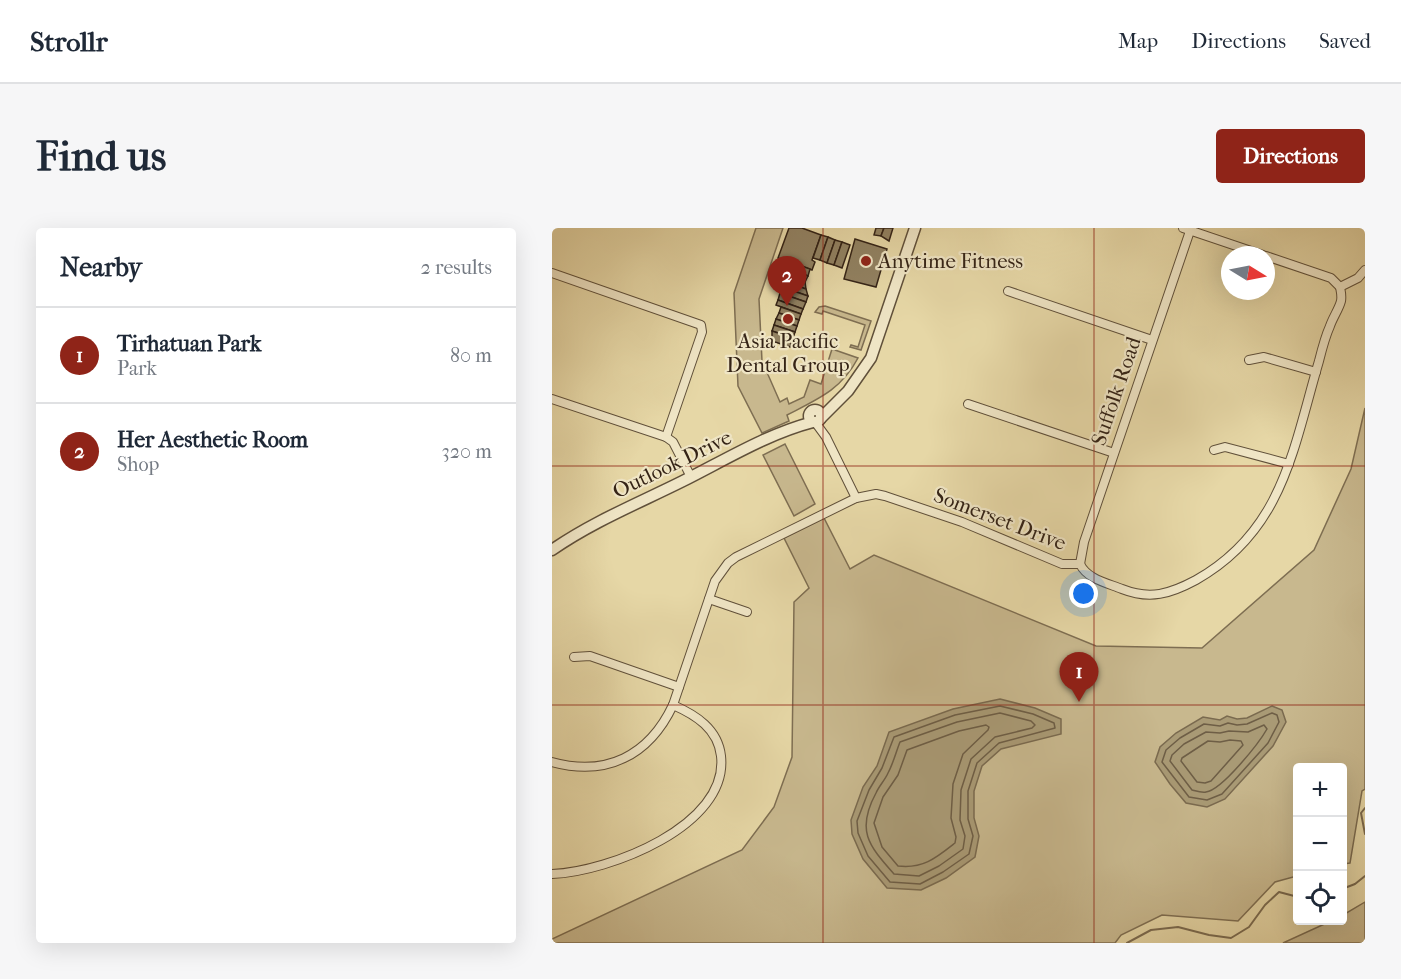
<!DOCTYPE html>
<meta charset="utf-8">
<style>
body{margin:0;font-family:"IM FELL French Canon",serif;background:#f6f6f7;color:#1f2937}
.controls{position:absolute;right:18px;bottom:18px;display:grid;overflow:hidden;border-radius:6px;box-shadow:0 6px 24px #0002}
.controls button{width:54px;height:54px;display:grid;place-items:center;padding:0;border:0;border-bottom:2px solid #e0e1e3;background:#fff;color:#1f2937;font:30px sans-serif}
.compass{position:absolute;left:669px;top:18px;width:54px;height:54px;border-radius:50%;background:#fff;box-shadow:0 6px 24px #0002;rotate:100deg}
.you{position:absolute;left:532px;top:366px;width:21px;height:21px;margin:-15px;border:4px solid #fff;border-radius:50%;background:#1a73e8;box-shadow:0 0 0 9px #1a73e833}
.badge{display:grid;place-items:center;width:39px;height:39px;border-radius:50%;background:#8f2418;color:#fff;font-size:20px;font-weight:700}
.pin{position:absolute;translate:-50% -50px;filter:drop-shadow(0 2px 3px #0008)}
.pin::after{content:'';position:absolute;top:32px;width:21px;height:18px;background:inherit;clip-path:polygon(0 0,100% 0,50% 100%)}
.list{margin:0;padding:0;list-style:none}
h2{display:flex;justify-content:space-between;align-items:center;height:78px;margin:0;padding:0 24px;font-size:26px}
h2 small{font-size:20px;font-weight:400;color:#747a83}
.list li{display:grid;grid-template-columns:39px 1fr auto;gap:18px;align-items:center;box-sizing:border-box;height:96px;padding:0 24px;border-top:2px solid #e0e1e3}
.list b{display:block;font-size:22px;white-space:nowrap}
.list p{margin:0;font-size:20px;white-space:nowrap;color:#747a83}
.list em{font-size:20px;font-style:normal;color:#747a83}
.icon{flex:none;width:33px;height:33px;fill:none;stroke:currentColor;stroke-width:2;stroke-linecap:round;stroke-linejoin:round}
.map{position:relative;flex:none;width:813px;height:715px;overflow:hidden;border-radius:6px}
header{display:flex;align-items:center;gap:36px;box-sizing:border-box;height:84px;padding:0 30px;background:#fff;border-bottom:2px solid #e0e1e3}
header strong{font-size:28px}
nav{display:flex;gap:33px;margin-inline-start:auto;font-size:21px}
.intro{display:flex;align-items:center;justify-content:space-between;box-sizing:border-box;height:144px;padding:0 36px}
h1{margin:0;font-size:42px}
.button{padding:15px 27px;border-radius:6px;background:#8f2418;color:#fff;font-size:21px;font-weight:700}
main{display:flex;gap:36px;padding:0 36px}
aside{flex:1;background:#fff;border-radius:6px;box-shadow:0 6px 24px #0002}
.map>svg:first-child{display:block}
.green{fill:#c8b88e;stroke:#7e6e52;stroke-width:1.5}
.water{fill:#a99a75;stroke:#7a6a4f;stroke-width:1.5}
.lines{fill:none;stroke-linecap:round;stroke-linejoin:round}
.shore{stroke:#6e5e46;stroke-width:1.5}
.stream{stroke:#7a6a4f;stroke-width:2}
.building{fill:#918161;stroke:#342316;stroke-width:1.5}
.minor-casing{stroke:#60503a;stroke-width:10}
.tertiary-casing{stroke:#60503a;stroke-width:13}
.minor{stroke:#efe5c5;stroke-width:8}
.tertiary{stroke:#efe5c5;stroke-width:10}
.grid{fill:none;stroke:#8f2418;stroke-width:1.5;stroke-opacity:0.55}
.poi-dot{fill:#8f2418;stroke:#efe5c5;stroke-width:2}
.labels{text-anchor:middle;stroke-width:4.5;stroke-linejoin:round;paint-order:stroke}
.poi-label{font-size:21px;fill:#342316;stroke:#efe5c5;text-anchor:start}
.street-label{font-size:21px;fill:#342316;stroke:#efe5c5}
</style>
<header>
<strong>Strollr</strong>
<nav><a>Map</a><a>Directions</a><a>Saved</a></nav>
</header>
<div class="intro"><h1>Find us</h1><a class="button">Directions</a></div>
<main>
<aside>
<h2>Nearby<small>2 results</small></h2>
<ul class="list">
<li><span class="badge">1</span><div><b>Tirhatuan Park</b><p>Park</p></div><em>80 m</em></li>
<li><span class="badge">2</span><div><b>Her Aesthetic Room</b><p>Shop</p></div><em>320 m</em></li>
</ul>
</aside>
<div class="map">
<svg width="813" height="715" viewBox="0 0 813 715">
<rect width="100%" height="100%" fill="#e6d7a6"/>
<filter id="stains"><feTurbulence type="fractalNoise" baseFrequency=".00333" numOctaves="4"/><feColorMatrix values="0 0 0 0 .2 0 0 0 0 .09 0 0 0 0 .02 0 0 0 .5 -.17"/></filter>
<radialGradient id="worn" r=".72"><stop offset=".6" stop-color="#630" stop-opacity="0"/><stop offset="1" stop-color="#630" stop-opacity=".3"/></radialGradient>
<g class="green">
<path d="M204,0H231L207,71L210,133L228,174L235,170L237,176L252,169L258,152L269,156L280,121L306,130C289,162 266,171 235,187L237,193L210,205L186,158L182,65Z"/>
<polygon points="273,78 319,93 309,122 298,119 299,117 306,119 313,97 271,83 270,86 263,84 267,79"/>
<polygon points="813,180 813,561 810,563 798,635 791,636 790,540 746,540 745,648 723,654 686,693 610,687 569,707 563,715 0,715 0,711 190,622 222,579 240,529 242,374 257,360 232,310 272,290 298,341 322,327 544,418 650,420 762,322 799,241"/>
<polygon points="233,216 263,276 242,288 211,227"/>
<polygon points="813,674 813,715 731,715 779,693 790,692 791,687"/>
</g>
<g class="water">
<polygon points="448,471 483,480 509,491 509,506 449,521 430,538 422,563 422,590 427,608 423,629 394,650 369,662 335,660 311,631 300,606 299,592 311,559 325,538 337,504 401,481"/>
<polygon points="720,478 730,482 734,494 721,518 673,571 655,579 634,575 618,556 603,534 608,519 624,505 651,489 668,492 675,488 685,491 695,490"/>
</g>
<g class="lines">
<g class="shore">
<polygon points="448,478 481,486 502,495 503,500 447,515 425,535 416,563 416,591 421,608 417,626 391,644 368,656 338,654 316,628 306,605 305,593 317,562 330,540 342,509 403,487"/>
<path d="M448,485L479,493L483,497L480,500L443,509L419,531L409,562L408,592L413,608L411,621L387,638L367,648L342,646C316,617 304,602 324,565C327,558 333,552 336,545C341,536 344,524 348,514L405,494Z"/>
<polygon points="720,485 725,487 727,494 716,515 670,566 655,572 637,569 610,534 614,522 628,510 652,496 668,498 676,495 685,497 695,496"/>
<path d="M434,497L437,499L436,502L411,526L401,556L399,590L404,609L403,615C384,630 371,641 346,638L330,619L322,595L331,569L346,547L355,522L407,503Z"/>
<path d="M712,497L715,501C707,515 670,562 654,564C650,565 644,563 640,562L618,533L620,527L632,516L654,504L668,505L677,503L696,504Z"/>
<polygon points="678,512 689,513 691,517 659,553 653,555 645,554 629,533 630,530 656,513 668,514"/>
</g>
<g class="stream">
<polyline points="813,580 809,585 813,606"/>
<polyline points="790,661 803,656 813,648"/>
<polyline points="575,715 599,702 626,699 657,707 679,710 697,699 713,677 727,664 746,669"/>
</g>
</g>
<g class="building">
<polygon points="237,0 250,0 269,7 260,32 263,34 260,42 226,30"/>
<polygon points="324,0 332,0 329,8 322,7"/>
<polygon points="332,0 341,0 337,13 329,8"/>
<polygon points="269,7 276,9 268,32 261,30"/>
<polygon points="276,9 283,12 275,35 268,32"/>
<polygon points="303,11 335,21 324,59 292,51"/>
<polygon points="283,12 290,14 282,37 275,35"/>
<polygon points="290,14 298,17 290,40 282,37"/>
<polygon points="239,34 258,41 256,48 236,41"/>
<polygon points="236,41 256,48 253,54 234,47"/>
<polygon points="234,47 253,54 254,61 232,53"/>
<polygon points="232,53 254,61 256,68 230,59"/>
<polygon points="230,59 256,68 254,74 228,65"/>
<polygon points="228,65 254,74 251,81 226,72"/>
<polygon points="226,72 251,81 249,86 224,77"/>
<polygon points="229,79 249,86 247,92 227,85"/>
<polygon points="227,85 247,92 245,98 224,91"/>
<polygon points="224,91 245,98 243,104 222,97"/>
<polygon points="222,97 243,104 241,110 220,103"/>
<polygon points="220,103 241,110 238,119 220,113"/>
</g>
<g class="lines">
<defs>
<g id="minor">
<polyline points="631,0 711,27"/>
<polyline points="714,28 779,50 788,59"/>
<polyline points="0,45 149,97 150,104 114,209"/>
<polyline points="456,63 600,112"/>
<polyline points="697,132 712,129 764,144"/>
<polyline points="0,171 114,209 121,214 139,249"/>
<polyline points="416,176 562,225"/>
<polyline points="263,194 274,209 304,270"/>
<polyline points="662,222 673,219 737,236"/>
<polyline points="528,336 532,314 638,3"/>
<polyline points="157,371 195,384"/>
<polyline points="22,429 38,428 127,459"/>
<path d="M0,534C54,549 97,528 121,477L163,353L176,335L184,329L304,270L324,266L333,268L410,294L510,336H528C535,351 555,355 570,361C598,372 618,366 644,352C731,303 741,221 767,133C770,121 773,109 778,98C781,89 787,81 789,73C790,68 789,64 788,59L806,50L813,42"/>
<path d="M0,646C56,644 177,598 169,528C166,501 144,487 121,477"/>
</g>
<g id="tertiary">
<circle cx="263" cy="188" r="6"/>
<polyline points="269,190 296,163 319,130 363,0"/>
<path d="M0,322C40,294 87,275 131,253C173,232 215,206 261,194"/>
</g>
</defs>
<use href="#minor" class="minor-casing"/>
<use href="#tertiary" class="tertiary-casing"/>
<use href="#minor" class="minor"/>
<use href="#tertiary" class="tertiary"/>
</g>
<path class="grid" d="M271,0V715M542,0V715M0,238H813M0,477H813"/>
<g class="poi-dot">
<circle cx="314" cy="33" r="6"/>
<circle cx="236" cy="91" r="6"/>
</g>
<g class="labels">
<g class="poi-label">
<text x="326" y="40">Anytime Fitness</text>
<text x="236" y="120" text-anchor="middle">Asia Pacific<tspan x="236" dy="24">Dental Group</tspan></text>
</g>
<g class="street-label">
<text transform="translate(564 163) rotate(-71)" y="7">Suffolk Road</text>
<text transform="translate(120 236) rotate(-26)" y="7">Outlook Drive</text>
<text transform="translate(448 291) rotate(21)" y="7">Somerset Drive</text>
</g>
</g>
<rect width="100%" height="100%" filter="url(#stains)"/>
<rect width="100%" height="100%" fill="url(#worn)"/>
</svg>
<div class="controls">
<button>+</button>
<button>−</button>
<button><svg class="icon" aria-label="locate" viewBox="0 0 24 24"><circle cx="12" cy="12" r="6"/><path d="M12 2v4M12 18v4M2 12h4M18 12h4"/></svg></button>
</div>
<svg class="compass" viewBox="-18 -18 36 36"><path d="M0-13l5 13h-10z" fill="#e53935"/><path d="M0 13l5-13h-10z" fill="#747a83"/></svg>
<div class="you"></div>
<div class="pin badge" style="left:527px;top:474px">1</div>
<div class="pin badge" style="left:235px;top:78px">2</div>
</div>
</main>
